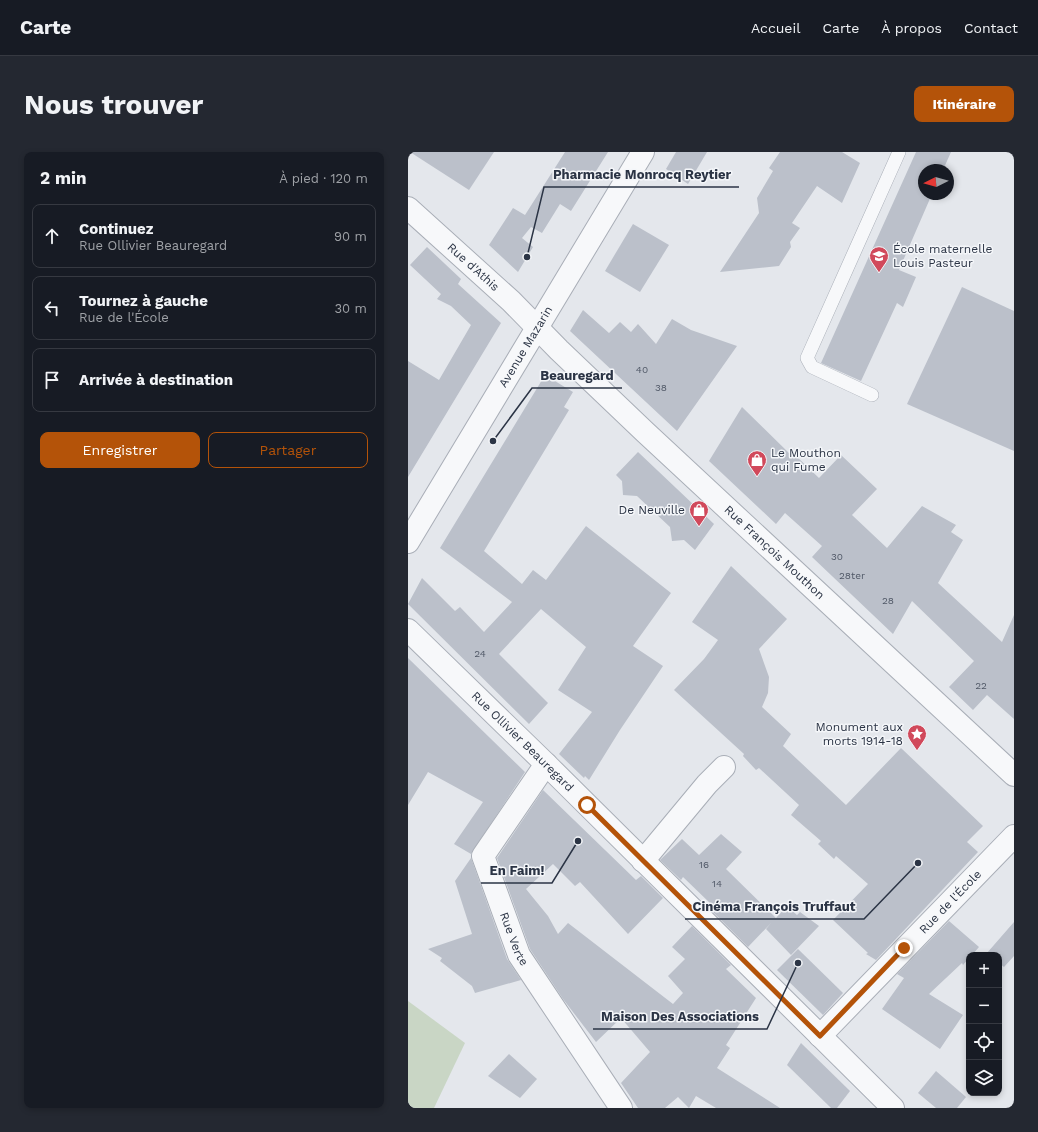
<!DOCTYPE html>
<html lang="fr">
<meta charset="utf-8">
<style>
body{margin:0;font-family:"Work Sans",sans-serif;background:#242831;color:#f1f3f6}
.controls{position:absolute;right:12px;bottom:12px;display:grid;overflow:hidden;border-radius:8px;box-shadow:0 2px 6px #0003}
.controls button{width:36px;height:36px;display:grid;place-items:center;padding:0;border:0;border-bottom:1px solid #363941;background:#171b24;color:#f1f3f6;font:20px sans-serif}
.compass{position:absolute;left:510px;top:12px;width:36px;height:36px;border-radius:50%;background:#171b24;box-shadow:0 2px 6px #0003;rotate:265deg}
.stop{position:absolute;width:12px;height:12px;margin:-9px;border:3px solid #b45309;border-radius:50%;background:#fff}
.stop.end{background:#b45309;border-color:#fff;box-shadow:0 1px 4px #0008}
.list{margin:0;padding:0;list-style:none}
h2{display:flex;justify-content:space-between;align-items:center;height:52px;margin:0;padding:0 16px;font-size:17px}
h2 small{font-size:13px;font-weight:400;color:#9ea1a6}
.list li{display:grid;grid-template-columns:26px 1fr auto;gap:12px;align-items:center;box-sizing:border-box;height:64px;margin:0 8px 8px;padding:0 8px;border:1px solid #363941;border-radius:8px}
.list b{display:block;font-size:15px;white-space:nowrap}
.list p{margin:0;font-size:13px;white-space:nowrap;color:#9ea1a6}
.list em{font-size:13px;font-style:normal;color:#9ea1a6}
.actions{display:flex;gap:8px;padding:12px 16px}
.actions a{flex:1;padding:9px 0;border:1px solid #b45309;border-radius:8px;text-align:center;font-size:14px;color:#b45309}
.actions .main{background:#b45309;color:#fff}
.icon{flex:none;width:22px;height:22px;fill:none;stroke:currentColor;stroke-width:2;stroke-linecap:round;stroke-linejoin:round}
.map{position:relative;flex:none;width:606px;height:956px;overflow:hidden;border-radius:8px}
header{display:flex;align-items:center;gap:24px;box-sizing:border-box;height:56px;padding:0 20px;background:#171b24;border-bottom:1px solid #363941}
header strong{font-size:19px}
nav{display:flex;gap:22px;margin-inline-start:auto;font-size:14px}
.intro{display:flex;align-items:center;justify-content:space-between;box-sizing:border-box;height:96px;padding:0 24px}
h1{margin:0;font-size:28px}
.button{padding:10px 18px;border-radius:8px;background:#b45309;color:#fff;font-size:14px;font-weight:700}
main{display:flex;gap:24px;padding:0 24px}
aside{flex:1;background:#171b24;border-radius:8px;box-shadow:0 2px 6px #0003}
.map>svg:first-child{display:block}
.green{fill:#c9d6c5}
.building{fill:#bbc0ca}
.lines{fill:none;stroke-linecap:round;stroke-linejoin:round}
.service-casing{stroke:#a9aeb7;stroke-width:14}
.minor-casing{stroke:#a9aeb7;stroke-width:24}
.tertiary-casing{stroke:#a9aeb7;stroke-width:24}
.service{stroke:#f7f8fa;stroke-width:13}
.minor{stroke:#f7f8fa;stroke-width:22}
.tertiary{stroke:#f7f8fa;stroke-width:22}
.route{stroke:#b45309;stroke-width:5}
.labels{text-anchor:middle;stroke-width:3;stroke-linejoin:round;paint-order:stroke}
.number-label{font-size:10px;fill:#4f5766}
.poi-label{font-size:12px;fill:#2b3445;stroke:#f4f6f9;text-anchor:start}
.street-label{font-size:12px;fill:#2b3445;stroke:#f4f6f9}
.leader{fill:none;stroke:#2b3445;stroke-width:1.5}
.callout-dot{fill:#2b3445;stroke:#f4f6f9;stroke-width:1.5}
.callout-label{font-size:13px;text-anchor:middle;font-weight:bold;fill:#2b3445;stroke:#f4f6f9;stroke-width:3;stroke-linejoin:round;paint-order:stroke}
</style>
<header>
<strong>Carte</strong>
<nav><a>Accueil</a><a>Carte</a><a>À propos</a><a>Contact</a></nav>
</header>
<div class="intro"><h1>Nous trouver</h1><a class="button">Itinéraire</a></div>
<main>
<aside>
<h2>2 min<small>À pied · 120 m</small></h2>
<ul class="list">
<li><svg class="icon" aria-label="ahead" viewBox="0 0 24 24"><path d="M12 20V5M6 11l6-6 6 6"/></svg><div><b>Continuez</b><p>Rue Ollivier Beauregard</p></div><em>90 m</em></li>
<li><svg class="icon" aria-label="left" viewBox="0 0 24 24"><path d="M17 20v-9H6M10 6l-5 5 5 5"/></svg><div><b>Tournez à gauche</b><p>Rue de l'École</p></div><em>30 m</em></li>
<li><svg class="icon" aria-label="arrive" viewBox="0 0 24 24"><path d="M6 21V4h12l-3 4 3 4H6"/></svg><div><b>Arrivée à destination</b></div></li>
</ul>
<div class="actions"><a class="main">Enregistrer</a><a>Partager</a></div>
</aside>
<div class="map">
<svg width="606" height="956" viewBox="0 0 606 956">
<rect width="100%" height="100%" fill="#e4e7ec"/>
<polygon class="green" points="0,849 57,891 26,956 0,956"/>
<g class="building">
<polygon points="2,0 86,0 61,38"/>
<polygon points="157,0 200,0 163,59 152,52 134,81 123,75 114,86 125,95 110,120 81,93 105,56 117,63"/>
<polygon points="268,0 299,0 280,32 258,17"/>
<polygon points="372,0 434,0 452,11 434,51 409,34 384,71 392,76 382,90 383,95 371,114 312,120 351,61 349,46 365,19 361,16"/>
<polygon points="508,0 543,0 535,18 516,18 516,42 524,42 491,118 508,125 495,155 489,151 453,229 413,211"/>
<polygon points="225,72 261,93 232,140 197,119"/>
<polygon points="19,95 53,127 50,132 93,171 0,325 0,209 31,228 63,173 43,154 29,147 33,142 2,113"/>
<polygon points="554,135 606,159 606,299 499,252"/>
<polygon points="175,158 201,181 212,170 223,180 230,172 248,192 264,167 283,178 329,194 269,279 162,179"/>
<polygon points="137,223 165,240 156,255 161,258 76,399 114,432 125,418 138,428 178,374 263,441 225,494 255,514 212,578 181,628 177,624 176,626 151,602 184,560 150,538 178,495 133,457 91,502 140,551 121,572 0,452 14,426 47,459 52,455 76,480 104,450 32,396"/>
<polygon points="334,255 385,305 387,303 411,326 433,303 469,337 444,363 479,396 514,354 548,373 543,380 555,388 530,431 594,490 606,463 606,567 579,543 565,558 541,535 566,509 504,449 485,482 404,405 414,394 377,361 368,372 301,309"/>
<polygon points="230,300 306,372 287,398 276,388 264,389 262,375 229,344 215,343 214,329 208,323"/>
<polygon points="323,414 379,467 351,497 361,525 360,541 354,555 383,582 375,594 438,653 493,596 575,674 559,690 570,700 468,808 458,802 460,801 425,768 460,732 428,704 426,707 410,692 413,689 383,663 391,653 351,616 348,618 335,604 336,602 266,538 296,507 310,488 284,470"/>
<polygon points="0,506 117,620 63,702 46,692 75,650 20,620 0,653"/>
<polygon points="135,638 228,728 233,724 255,746 220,782 172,730 167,734 145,712 118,737 140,764 150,782 160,771 265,852 275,841 260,824 277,807 264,795 284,774 323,813 318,817 348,846 318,893 322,896 309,916 372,956 308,956 288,944 281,956 270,945 257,956 230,956 213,931 242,900 213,866 188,890 155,847 122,797 89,706"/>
<polygon points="313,682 334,700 318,717 368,766 379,754 389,763 392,760 411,774 383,803 358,777 363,771 340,795 301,756 304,753 275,725 273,728 252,708 274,687 291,703"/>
<polygon points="63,706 99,807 113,828 67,841 64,834 32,809 34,806 20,797 64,782 47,729"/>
<polygon points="541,769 571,795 564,803 561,803 561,806 555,813 554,811 521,842 555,863 532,897 474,857 496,826 489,822"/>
<polygon points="606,770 606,804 596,815 591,811 591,803 579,801"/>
<polygon points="390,797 435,841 415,863 369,818"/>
<polygon points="393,891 442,939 429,956 423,956 379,913"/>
<polygon points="101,902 129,927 112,946 80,924"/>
<polygon points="528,919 558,945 549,956 528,956 510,941"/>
</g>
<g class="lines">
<defs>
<polyline id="service" points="464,243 404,215 399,206 491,0"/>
<g id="minor">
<path id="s1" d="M0,56L103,149L151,198L237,280L606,623"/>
<path id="s2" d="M0,478L138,612L485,956"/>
<path id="s3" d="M138,612L75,704L111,803L213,956"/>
<polyline points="235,709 299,632 316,615"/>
<path id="s4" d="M412,884L606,684"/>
</g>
<g id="tertiary">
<path id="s5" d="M0,390L235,0"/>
</g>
</defs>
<use href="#service" class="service-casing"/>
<use href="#minor" class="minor-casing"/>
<use href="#tertiary" class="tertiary-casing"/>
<use href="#service" class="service"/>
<use href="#minor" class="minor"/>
<use href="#tertiary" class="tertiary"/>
</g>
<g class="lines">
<polyline class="route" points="179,653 412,884 496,796"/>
</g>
<defs>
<symbol id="school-pin" viewBox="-11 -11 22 30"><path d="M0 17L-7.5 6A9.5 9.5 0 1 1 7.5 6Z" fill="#d1495b" stroke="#f4f6f9"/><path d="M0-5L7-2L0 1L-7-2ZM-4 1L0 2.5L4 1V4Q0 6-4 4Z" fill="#fff"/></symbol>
<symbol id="shop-pin" viewBox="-11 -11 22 30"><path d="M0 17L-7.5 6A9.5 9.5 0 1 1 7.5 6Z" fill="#d1495b" stroke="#f4f6f9"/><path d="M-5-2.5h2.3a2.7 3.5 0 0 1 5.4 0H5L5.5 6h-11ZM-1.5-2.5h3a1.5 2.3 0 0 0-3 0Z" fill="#fff"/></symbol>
<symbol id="sight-pin" viewBox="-11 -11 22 30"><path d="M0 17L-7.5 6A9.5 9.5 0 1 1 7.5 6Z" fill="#d1495b" stroke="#f4f6f9"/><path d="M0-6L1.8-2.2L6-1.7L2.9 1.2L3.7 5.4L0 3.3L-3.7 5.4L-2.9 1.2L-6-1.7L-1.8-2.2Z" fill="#fff"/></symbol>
</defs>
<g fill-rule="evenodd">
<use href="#school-pin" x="460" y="93" width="22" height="30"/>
<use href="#shop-pin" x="338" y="297" width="22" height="30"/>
<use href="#shop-pin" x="280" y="347" width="22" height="30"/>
<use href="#sight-pin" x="498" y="571" width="22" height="30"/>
</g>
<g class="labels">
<g class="number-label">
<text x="234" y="221">40</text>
<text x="253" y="239">38</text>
<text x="429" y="408">30</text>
<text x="444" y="427">28ter</text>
<text x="480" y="452">28</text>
<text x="72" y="505">24</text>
<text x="573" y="537">22</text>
<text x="296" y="716">16</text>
<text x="309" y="735">14</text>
</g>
<g class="poi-label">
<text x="485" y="101">École maternelle<tspan x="485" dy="14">Louis Pasteur</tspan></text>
<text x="363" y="305">Le Mouthon<tspan x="363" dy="14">qui Fume</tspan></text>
<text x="277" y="362" text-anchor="end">De Neuville</text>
<text x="495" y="579" text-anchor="end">Monument aux<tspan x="495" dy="14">morts 1914-18</tspan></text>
</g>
<g class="street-label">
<text dy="4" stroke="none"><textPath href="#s1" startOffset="88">Rue d'Athis</textPath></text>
<text dy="4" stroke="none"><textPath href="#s5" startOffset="228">Avenue Mazarin</textPath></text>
<text dy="4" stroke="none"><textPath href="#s1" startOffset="503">Rue François Mouthon</textPath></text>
<text dy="4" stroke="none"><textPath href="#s2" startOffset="160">Rue Ollivier Beauregard</textPath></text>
<text dy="4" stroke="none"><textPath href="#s4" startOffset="187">Rue de l'École</textPath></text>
<text dy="4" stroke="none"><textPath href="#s3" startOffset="200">Rue Verte</textPath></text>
</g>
</g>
<path class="leader" d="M119 105L136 35H331M85 289L124 236H214M170 689L144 731H73M510 711L456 767H277M390 811L359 877H185"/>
<g class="callout-dot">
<circle cx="119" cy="105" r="4"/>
<circle cx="85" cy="289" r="4"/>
<circle cx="170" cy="689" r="4"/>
<circle cx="510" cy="711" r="4"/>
<circle cx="390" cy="811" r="4"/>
</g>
<g class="callout-label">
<text x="234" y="27">Pharmacie Monrocq Reytier</text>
<text x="169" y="228">Beauregard</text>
<text x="109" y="723">En Faim!</text>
<text x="366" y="759">Cinéma François Truffaut</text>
<text x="272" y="869">Maison Des Associations</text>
</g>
</svg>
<div class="controls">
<button>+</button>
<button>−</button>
<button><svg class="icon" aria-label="locate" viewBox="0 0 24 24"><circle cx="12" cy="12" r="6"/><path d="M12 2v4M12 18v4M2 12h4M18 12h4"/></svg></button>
<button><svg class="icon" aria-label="layers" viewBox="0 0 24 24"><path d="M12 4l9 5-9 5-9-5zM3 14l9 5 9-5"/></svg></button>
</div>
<svg class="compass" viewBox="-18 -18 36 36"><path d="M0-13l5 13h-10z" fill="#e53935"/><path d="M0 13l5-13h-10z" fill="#9ea1a6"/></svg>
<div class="stop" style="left:179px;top:653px"></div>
<div class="stop end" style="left:496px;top:796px"></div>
</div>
</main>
